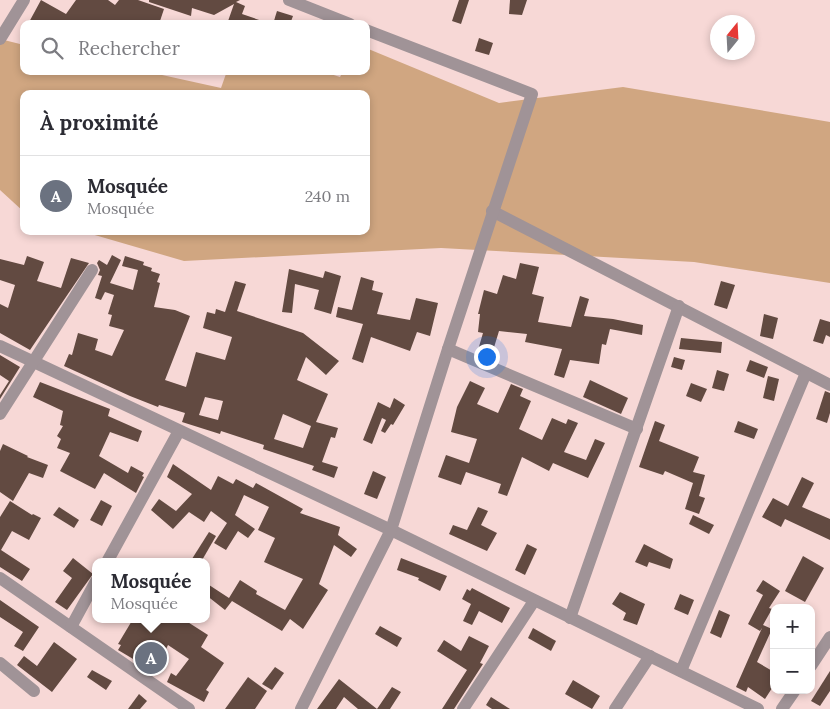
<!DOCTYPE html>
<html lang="fr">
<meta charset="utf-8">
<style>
body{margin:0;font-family:Lora,serif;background:#f2f2f3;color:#2b2b33}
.controls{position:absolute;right:15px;bottom:15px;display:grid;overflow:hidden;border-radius:10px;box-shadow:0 2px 8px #0003}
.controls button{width:45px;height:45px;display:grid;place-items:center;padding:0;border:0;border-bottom:1px solid #e1e1e2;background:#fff;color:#2b2b33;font:25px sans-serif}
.compass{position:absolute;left:710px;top:15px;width:45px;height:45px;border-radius:50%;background:#fff;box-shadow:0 2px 8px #0003;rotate:18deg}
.you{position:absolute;left:486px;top:356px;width:18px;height:18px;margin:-12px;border:4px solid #fff;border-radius:50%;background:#1a73e8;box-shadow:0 0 0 8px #1a73e833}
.badge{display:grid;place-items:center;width:32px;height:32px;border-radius:50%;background:#627c2f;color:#fff;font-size:16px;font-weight:700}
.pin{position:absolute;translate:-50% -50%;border:2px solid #fff;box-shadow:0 1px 5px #0006}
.popup{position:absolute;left:92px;top:558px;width:118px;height:65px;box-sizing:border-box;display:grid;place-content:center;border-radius:10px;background:#fff;filter:drop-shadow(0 1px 4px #0005);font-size:16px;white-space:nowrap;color:#7c7c81}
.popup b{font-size:19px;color:#2b2b33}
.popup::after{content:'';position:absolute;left:50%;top:100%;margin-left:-10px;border:10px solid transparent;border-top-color:#fff}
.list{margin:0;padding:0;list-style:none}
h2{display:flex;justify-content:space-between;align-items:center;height:65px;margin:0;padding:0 20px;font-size:21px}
h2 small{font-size:16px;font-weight:400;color:#7c7c81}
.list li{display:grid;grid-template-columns:32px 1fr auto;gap:15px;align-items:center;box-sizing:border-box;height:80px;padding:0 20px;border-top:1px solid #e1e1e2}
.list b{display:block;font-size:19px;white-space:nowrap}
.list p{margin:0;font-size:16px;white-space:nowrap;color:#7c7c81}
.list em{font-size:16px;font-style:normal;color:#7c7c81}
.icon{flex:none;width:28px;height:28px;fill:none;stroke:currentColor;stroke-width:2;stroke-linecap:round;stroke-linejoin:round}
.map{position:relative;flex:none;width:830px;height:709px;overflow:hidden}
.search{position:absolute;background:#fff;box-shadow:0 2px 8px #0003;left:20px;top:20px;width:350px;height:55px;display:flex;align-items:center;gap:12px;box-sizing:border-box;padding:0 18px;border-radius:10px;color:#7c7c81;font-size:19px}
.panel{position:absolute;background:#fff;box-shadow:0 2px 8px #0003;left:20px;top:90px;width:350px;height:145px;border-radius:10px}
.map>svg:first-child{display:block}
.green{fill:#d0a681}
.building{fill:#624a41;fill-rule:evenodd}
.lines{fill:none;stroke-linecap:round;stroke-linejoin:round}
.minor{stroke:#a09397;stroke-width:12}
</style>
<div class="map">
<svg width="830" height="709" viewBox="0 0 830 709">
<rect width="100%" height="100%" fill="#f7d8d6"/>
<polygon class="green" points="0,39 24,45 24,71 144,71 221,88 227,71 321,71 340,77 343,71 366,71 366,48 499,103 623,87 830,122 830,283 694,262 441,248 184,261 81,231 366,231 366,94 24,94 24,212 0,190"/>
<g class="building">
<polygon points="41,0 66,14 76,0 108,0 115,5 119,0 138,0 164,9 159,24 28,24"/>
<polygon points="149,0 240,0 236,2 245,6 242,14 265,22 265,24 227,24 234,4 214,15 192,8 191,16 149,2"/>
<polygon points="459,0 469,0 461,24 452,21"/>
<polygon points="510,0 527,0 522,15 509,14"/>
<polygon points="277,11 293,16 290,24 273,24"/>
<polygon points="479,38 493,43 489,55 475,51"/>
<path d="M112,255L121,260L110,283L133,290L138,270L122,266L125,256L144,262L143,265L152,268L151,271L160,274L157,282L160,283L154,307L175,310L190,316L165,380L186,387L196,352L225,360L232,337L203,328L207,312L215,314L216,309L225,312L235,281L246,284L237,311L303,333L339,361L326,375L306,357L297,380L328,394L316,422L338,428L335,438L331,437L322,462L338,467L334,478L312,470L314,466L263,449L264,445L221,431L220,434L182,422L185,413L159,405L158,407L130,396L64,366L69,354L72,355L78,333L98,339L95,350L112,356L124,330L109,326L112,315L108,314L114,295L105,292L101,300L95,298L102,276L98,275L100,270L97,263L99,260L107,265ZM205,397L223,401L218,420L199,415ZM283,414L311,426L303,448L274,439Z"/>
<polygon points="27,256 44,262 37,281 61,288 71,258 89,263 30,350 0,333 0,304 8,308 15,285 0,280 0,259 24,265"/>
<polygon points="520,263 539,267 532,294 544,297 538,322 571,327 580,296 589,299 584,316 613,319 643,325 642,335 610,329 606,345 602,344 599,364 570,360 564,378 554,375 562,349 525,342 527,334 499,331 492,354 478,350 483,333 478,332 480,314 478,314 484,290 497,294 503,275 516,279"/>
<polygon points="289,269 323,278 325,271 341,276 331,314 314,309 319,290 295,284 292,313 282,312"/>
<polygon points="361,277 374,281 372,290 383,293 377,314 410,320 416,298 438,303 430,336 417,332 410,351 371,337 363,363 352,359 363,324 336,317 338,307 352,310"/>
<polygon points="721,281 735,285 727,309 714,305"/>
<polygon points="764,314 778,318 773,339 760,336"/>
<polygon points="820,319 830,322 830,337 826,335 823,344 813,341"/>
<polygon points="681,338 722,342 721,353 679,349"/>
<polygon points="0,355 20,367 0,399 0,395 9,381 0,375"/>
<polygon points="674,357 685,360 682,370 671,367"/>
<polygon points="750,360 768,367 764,378 746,371"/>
<polygon points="717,370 729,374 724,391 712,388"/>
<polygon points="768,376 779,379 774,401 763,398"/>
<polygon points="590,380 628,398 621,414 583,397"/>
<polygon points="470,381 485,388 477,404 498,413 511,384 523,389 520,396 531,401 519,429 542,440 552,418 566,424 568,419 578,423 564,452 586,460 595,439 605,443 588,478 553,463 549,471 522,457 507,496 498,493 501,484 466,472 461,485 438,477 446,455 469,463 477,439 451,432 457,407"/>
<polygon points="40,382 110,409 108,416 142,431 138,442 110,432 99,456 128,473 131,466 144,473 142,476 144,477 136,493 104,473 95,489 60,471 70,453 57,448 61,439 57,436 63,426 60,425 63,411 33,397"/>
<polygon points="691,383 707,389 701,402 686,396"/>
<polygon points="825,391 830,393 830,413 827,423 816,419"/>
<polygon points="394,398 405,405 393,425 391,424 385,433 381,431 386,420 382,418 372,444 363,440 378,402 390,408"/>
<polygon points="655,421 665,425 659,441 699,457 693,472 705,475 699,496 705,498 699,514 685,509 693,483 665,471 663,475 639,467"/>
<polygon points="738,421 758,429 754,439 734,432"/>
<polygon points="3,444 28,456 27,457 48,465 43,478 29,473 13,501 0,492 0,451"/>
<polygon points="173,464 211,490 218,476 233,484 236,479 253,488 256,483 303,509 300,513 340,527 338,535 357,549 351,557 334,545 319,584 328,590 303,629 290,619 282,631 232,601 225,610 206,595 206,583 229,598 240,580 257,591 256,594 285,610 303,579 264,562 275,538 258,530 269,507 244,495 235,515 255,529 248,538 238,531 226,550 214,543 227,523 211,511 204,522 189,512 173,529 151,510 159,499 176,511 192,494 167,477"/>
<polygon points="373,471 386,477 377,499 364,494"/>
<polygon points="802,477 814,483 802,507 830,519 830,540 785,519 781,527 762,517 773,498 788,506"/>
<polygon points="101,500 112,506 102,526 90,520"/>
<polygon points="10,501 32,515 33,514 41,518 29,540 12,531 1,550 30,569 22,581 0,567 0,517"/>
<polygon points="59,507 79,520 74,528 53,515"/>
<polygon points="478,507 488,511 481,525 497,533 487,551 449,534 453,525 467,530"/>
<polygon points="693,515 714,525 709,534 689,524"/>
<polygon points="209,532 216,536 201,562 190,562"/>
<polygon points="527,544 537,549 525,575 515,570"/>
<polygon points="644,544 673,559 670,569 649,562 647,567 635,562"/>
<polygon points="803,556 824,568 805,602 785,591"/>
<polygon points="73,558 93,574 67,610 55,602 72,578 63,571"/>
<polygon points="401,558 447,576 440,591 418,580 419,578 397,570"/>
<polygon points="763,580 780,591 769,608 772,609 763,625 772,629 757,662 774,672 774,685 765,699 748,687 746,692 736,687 762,628 760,631 748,624 763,595 756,591"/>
<polygon points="472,588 510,608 502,623 479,611 472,625 463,621 471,604 462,599 467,589 470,591"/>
<polygon points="620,592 645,604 637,625 623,620 626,613 612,604"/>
<polygon points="680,594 694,600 688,615 674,609"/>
<polygon points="0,600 39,627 23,651 14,646 23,632 0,617"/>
<polygon points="719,610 730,615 721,638 710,633"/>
<polygon points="133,619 183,619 208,635 201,647 224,663 206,690 209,692 204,702 167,682 171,673 176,676 189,659 168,645 155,672 118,650 121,645 118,644"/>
<polygon points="380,626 402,638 397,647 375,634"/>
<polygon points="533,628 556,641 551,651 528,638"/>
<polygon points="469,636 489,646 480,663 483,664 454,709 442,709 467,670 437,651 444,640 461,651"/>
<polygon points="54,642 77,659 52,692 17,665 24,656 37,666"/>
<polygon points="275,667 284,673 272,690 262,684"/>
<polygon points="92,670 112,681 106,690 87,677"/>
<polygon points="830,671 830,691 820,706 811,701"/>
<polygon points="248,677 267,691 255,709 225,709"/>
<polygon points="339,679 377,709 392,687 401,692 390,709 358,709 344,697 336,709 317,709"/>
<polygon points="573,680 600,696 592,709 565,694"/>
<polygon points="139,694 147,701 140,709 128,709"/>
<polygon points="491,697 510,709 492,709 486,705"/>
</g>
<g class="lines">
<g class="minor">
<polyline points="289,0 350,24"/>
<polyline points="0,39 24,0"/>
<polyline points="492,211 830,385"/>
<polyline points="0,346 391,530 758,709"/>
<polyline points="448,349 637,429"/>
<polyline points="0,414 92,270"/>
<polyline points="107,562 179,431"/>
<polyline points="0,578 189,709"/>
<polyline points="570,618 679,306"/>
<polyline points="71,627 96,581"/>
<polyline points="0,663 34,691"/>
<polyline points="811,666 830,637"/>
<polyline points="681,671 806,373"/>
<polyline points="301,709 391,530 448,349 532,94 366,30"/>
<polyline points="463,709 534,601"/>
<polyline points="615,709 650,656"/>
<polyline points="782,709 795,690"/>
</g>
</g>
</svg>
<div class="controls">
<button>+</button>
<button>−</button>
</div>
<svg class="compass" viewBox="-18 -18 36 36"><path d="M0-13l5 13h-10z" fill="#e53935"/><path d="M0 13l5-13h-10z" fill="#7c7c81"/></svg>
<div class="you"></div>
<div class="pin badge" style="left:151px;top:658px;background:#6b7280">A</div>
<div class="popup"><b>Mosquée</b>Mosquée</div>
<div class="search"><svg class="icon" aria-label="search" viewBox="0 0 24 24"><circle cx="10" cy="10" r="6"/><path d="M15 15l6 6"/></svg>Rechercher</div>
<section class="panel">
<h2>À proximité<small></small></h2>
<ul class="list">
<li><span class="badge" style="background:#6b7280">A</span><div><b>Mosquée</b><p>Mosquée</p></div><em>240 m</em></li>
</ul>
</section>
</div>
